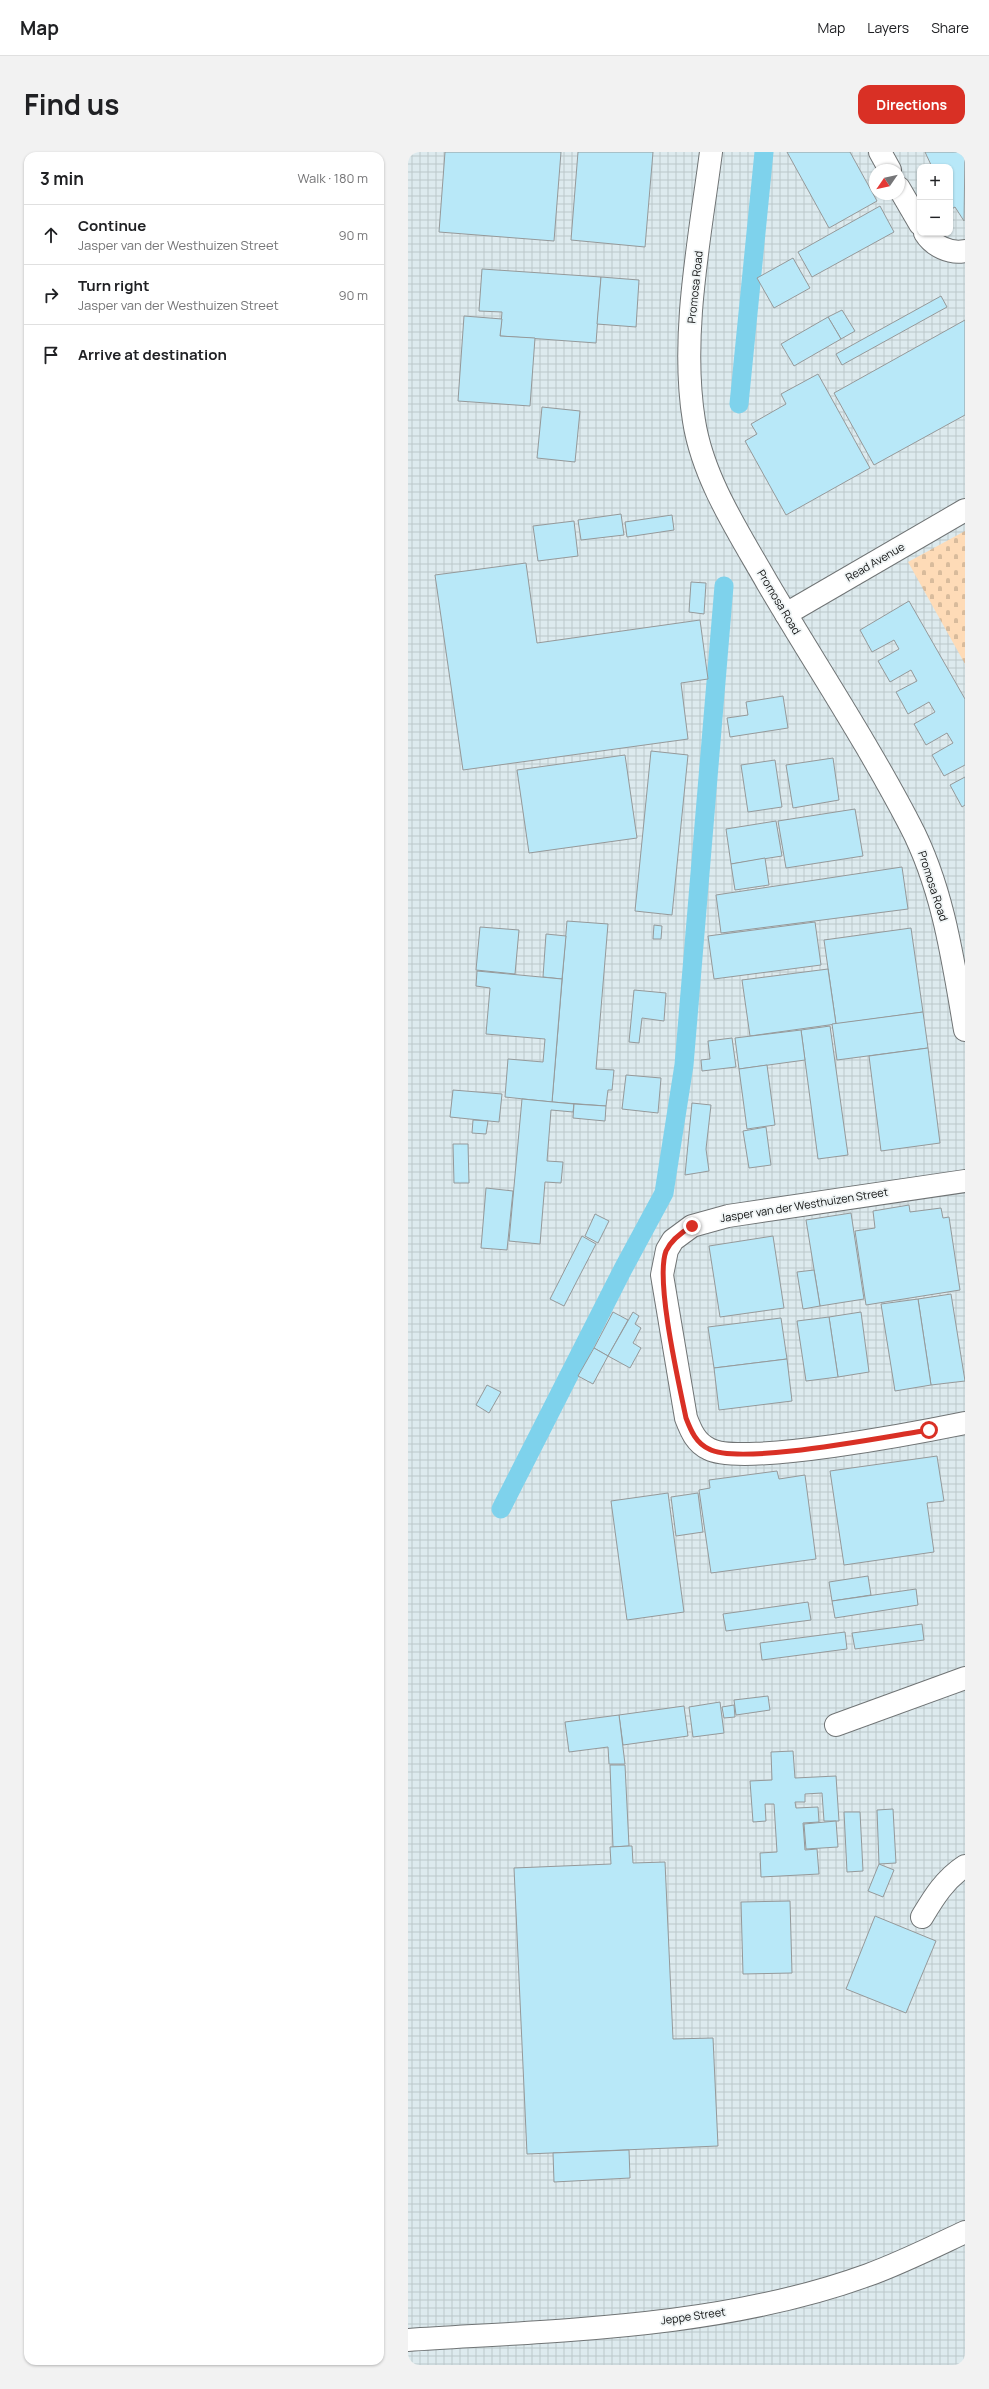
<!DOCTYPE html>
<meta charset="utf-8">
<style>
body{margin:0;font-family:Manrope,sans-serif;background:#f2f2f2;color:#202124}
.controls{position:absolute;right:12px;top:12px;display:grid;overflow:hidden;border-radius:8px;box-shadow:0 1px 3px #0004}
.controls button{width:36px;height:36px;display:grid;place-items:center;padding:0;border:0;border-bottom:1px solid #e0e0e0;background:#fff;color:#202124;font:20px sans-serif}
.compass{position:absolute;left:461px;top:12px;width:36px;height:36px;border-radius:50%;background:#fff;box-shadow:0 1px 3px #0004;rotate:236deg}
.stop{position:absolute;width:12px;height:12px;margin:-9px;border:3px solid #d93025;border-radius:50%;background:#fff}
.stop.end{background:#d93025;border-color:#fff;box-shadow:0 1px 4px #0008}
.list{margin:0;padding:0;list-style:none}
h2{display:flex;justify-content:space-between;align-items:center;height:52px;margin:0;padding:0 16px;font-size:17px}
h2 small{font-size:13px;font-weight:400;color:#757577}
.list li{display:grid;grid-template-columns:26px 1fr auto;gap:12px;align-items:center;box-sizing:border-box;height:60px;padding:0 16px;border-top:1px solid #e0e0e0}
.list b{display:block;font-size:15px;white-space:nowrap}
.list p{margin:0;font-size:13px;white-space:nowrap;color:#757577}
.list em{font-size:13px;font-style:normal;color:#757577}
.icon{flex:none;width:22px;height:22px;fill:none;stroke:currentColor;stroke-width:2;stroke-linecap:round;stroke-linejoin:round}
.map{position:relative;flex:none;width:557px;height:2213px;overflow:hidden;border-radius:12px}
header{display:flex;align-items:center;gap:24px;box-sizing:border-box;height:56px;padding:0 20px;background:#fff;border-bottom:1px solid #e0e0e0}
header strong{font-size:19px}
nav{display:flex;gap:22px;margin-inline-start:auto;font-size:14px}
.intro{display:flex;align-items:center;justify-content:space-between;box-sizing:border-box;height:96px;padding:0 24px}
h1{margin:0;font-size:28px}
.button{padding:10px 18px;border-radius:12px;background:#d93025;color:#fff;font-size:14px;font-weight:700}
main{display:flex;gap:24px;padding:0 24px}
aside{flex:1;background:#fff;border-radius:12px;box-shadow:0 1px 3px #0004}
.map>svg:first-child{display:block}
.industrial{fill:url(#industrial-grid);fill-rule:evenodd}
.cemetery{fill:url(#cemetery-stones)}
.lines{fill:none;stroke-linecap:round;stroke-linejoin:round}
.canal{stroke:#7ed2ec;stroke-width:19}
.building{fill:#b8e8f8;stroke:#95999a}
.minor-casing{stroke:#707475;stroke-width:24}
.minor{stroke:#fff;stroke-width:22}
.route{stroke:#d93025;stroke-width:5}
.labels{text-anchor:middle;stroke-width:3.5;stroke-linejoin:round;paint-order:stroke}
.street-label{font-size:11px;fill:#0e0f0f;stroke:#eff4f5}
</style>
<header>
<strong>Map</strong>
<nav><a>Map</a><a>Layers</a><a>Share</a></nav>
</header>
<div class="intro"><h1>Find us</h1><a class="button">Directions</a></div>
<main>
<aside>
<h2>3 min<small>Walk · 180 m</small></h2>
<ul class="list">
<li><svg class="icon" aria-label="ahead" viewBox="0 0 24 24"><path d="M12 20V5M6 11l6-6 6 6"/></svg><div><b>Continue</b><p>Jasper van der Westhuizen Street</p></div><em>90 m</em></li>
<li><svg class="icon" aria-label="right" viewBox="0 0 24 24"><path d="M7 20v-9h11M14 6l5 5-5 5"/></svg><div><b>Turn right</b><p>Jasper van der Westhuizen Street</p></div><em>90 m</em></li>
<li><svg class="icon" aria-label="arrive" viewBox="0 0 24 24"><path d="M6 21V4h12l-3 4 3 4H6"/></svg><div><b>Arrive at destination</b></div></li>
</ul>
</aside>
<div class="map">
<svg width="557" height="2213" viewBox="0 0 557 2213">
<defs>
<pattern id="industrial-grid" width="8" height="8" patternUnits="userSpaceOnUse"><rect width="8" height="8" fill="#ddeaee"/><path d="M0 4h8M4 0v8" fill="none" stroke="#bcc8cb"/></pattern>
<pattern id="cemetery-stones" width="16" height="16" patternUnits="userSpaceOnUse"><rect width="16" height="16" fill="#fedbb7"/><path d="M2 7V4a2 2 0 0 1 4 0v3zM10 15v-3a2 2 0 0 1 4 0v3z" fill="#d8bb9c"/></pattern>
</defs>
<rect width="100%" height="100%" fill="#eff4f5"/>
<path class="industrial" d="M0,0H557V2213H0ZM512,15H542V81H512ZM467,18H491V42H467Z"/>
<polygon class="cemetery" points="557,379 557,512 500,410"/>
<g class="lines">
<g class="canal">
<polyline points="331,252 356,0"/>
<polyline points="93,1357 215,1117 256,1041 276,913 316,434"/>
</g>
</g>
<g class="building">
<polygon points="37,0 153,0 146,89 31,80"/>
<polygon points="170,0 245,0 237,95 163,88"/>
<polygon points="379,0 442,0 469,49 421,76"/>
<polygon points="517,0 557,0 556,69 547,55 542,58 542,15 524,15"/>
<polygon points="472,54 486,80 404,125 390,100"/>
<polygon points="385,106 402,136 366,156 349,126"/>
<polygon points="74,117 193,125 188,191 92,184 94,160 71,159"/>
<polygon points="193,125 231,128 228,175 189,172"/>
<polygon points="533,144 539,155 434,213 428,202"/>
<polygon points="434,158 447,179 433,187 420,165"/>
<polygon points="56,164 94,167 92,184 127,186 122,254 50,249"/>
<polygon points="420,165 433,187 386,214 373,192"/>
<polygon points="557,168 557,263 466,313 426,241"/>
<polygon points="410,222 462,316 378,363 337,289 349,282 343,272 378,252 373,242"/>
<polygon points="134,255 172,259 167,310 129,306"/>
<polygon points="213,362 216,383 173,388 170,368"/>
<polygon points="264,363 266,378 219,385 217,370"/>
<polygon points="166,369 170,404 130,409 125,374"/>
<polygon points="118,411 129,491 292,468 300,527 273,531 280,587 55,618 27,423"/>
<polygon points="283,430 298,431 296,462 281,460"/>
<polygon points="501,449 557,547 557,613 536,624 524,603 545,591 539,581 518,593 506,572 527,560 521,550 500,562 488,540 509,529 503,518 482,530 470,509 491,497 486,488 464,500 452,478"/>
<polygon points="375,544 380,576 322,585 319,566 340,563 338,550"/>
<polygon points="243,599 280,603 264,763 227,759"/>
<polygon points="217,603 229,686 121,701 109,618"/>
<polygon points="425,606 431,648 385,656 378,613"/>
<polygon points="367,608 374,655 340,660 333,613"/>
<polygon points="557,625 557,653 554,655 542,633"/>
<polygon points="447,657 455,704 378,716 370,669"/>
<polygon points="368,669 374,704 323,712 318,677"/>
<polygon points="357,706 361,733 327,738 323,712"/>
<polygon points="494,715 500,757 313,781 308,743"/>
<polygon points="159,769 200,772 188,917 206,918 204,938 200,938 198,954 144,950"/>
<polygon points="407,770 413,813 306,827 300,784"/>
<polygon points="246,773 254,774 253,787 245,787"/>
<polygon points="72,775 111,778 107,822 68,818"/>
<polygon points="503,776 515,860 428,872 416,788"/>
<polygon points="138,782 158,784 154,827 135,825"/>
<polygon points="420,817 428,872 342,884 334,828"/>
<polygon points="69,819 154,827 144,950 97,945 100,907 135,910 137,887 78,882 82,836 68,834"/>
<polygon points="226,838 258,841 256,869 234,866 231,891 221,890"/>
<polygon points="515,860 520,896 429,908 424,872"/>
<polygon points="422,874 440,1003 410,1007 393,878"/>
<polygon points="393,878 397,908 331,917 327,886"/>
<polygon points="324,886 328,915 294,919 293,908 302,907 300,889"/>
<polygon points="520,896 532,991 473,999 461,904"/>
<polygon points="359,913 367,973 339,977 331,917"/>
<polygon points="218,923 253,926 250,961 214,957"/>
<polygon points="45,938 94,942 91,970 42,965"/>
<polygon points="114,947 166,952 165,960 143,958 139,1009 155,1010 153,1031 137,1030 132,1092 101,1089"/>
<polygon points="284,951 303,953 298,997 301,1019 277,1023"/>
<polygon points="166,952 198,954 197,969 165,966"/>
<polygon points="65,968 80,969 78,982 64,981"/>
<polygon points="358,975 363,1013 341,1016 335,979"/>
<polygon points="45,992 60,992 61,1031 46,1031"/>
<polygon points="78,1036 105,1039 99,1098 73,1096"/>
<polygon points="501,1053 502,1060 533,1056 535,1066 541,1065 552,1138 458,1153 447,1079 467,1076 465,1059"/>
<polygon points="443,1061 456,1147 412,1154 398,1068"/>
<polygon points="187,1062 201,1069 190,1091 177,1084"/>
<polygon points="174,1084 188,1092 156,1154 142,1147"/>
<polygon points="365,1084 376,1156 312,1165 301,1094"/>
<polygon points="406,1118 412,1154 395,1157 389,1120"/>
<polygon points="543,1142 557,1229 523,1233 510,1147"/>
<polygon points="510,1147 523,1233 487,1239 473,1152"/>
<polygon points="205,1160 220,1168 200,1204 186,1196"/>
<polygon points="225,1160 231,1164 227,1172 233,1176 225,1191 233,1196 222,1216 200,1204"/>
<polygon points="453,1160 461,1220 430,1225 421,1165"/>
<polygon points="421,1165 430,1225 398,1229 389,1169"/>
<polygon points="373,1166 379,1207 306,1216 300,1175"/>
<polygon points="186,1196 200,1204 185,1232 170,1224"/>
<polygon points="379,1207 384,1249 311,1258 306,1216"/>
<polygon points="79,1233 93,1240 81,1261 68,1253"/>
<polygon points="529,1304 536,1349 519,1351 526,1400 436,1413 422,1319"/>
<polygon points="369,1319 371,1327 397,1323 408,1407 303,1421 291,1338 302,1336 301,1328"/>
<polygon points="260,1341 276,1460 219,1468 203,1349"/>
<polygon points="290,1341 295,1380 268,1384 263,1345"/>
<polygon points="460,1424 463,1443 424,1449 421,1430"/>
<polygon points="508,1437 510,1453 427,1466 424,1449"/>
<polygon points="400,1450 403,1468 318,1479 315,1462"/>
<polygon points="514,1472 516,1488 447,1497 444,1481"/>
<polygon points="437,1480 439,1497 354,1508 352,1491"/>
<polygon points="360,1544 362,1558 328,1563 326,1548"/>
<polygon points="312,1550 316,1581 285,1585 281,1555"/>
<polygon points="326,1553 327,1565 316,1566 314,1555"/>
<polygon points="276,1554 280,1584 215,1593 211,1563"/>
<polygon points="211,1563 217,1612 201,1612 200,1595 161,1600 157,1570"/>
<polygon points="385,1599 387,1626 428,1624 431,1669 416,1669 414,1641 397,1642 397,1650 387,1650 388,1656 410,1655 411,1670 395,1671 397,1698 409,1697 411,1722 353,1725 352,1701 369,1700 366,1652 357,1652 358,1669 345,1670 342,1629 364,1628 363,1600"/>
<polygon points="202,1613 217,1613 221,1694 205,1695"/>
<polygon points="485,1657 488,1711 471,1712 469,1658"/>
<polygon points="436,1660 452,1660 455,1719 439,1720"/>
<polygon points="428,1669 430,1695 398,1697 396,1672"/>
<polygon points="221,1694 224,1694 225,1711 257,1710 265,1887 305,1886 310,1994 119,2002 106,1716 203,1712 202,1695"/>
<polygon points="471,1712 486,1718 475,1745 460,1739"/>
<polygon points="382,1749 384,1821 335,1822 333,1750"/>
<polygon points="467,1764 528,1789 498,1861 438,1837"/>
<polygon points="221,1998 222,2026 146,2030 145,2001"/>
</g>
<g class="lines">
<defs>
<g id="minor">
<path d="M303,0C292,85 272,184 286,269C295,327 331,381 360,432C407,512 459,590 502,673C535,736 545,808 557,878"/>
<polyline points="472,0 482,18"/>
<polyline points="491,36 512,72"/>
<path d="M517,81C525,94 542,102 557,99"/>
<polyline points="378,462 557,358"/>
<path d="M557,1029L320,1064L284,1074L265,1088L259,1098L254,1123L278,1266C283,1279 288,1291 301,1297C333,1315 513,1280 557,1271"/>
<polyline points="428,1573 557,1526"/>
<path d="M514,1765C526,1745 537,1727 557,1714"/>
<path d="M0,2188C153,2178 314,2176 460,2123C493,2111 525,2095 557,2080"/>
</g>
</defs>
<use href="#minor" class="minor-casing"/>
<use href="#minor" class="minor"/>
</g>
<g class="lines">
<path class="route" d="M284,1074C274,1080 263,1088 258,1099C247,1128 271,1232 278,1266C283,1279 288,1291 301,1297C332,1314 480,1284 521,1278"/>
</g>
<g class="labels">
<g class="street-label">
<text transform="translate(287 135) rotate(-84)" y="4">Promosa Road</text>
<text transform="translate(467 410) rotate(-30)" y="4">Read Avenue</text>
<text transform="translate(371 450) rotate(59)" y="4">Promosa Road</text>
<text transform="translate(525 734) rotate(72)" y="4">Promosa Road</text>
<text transform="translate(396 1053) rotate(-9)" y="4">Jasper van der Westhuizen Street</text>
<text transform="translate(285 2164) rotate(-8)" y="4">Jeppe Street</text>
</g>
</g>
</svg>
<div class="controls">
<button>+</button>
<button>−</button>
</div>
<svg class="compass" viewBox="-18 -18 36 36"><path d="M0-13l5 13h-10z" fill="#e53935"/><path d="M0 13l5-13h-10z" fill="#757577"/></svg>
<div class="stop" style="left:521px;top:1278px"></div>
<div class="stop end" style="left:284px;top:1074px"></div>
</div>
</main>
